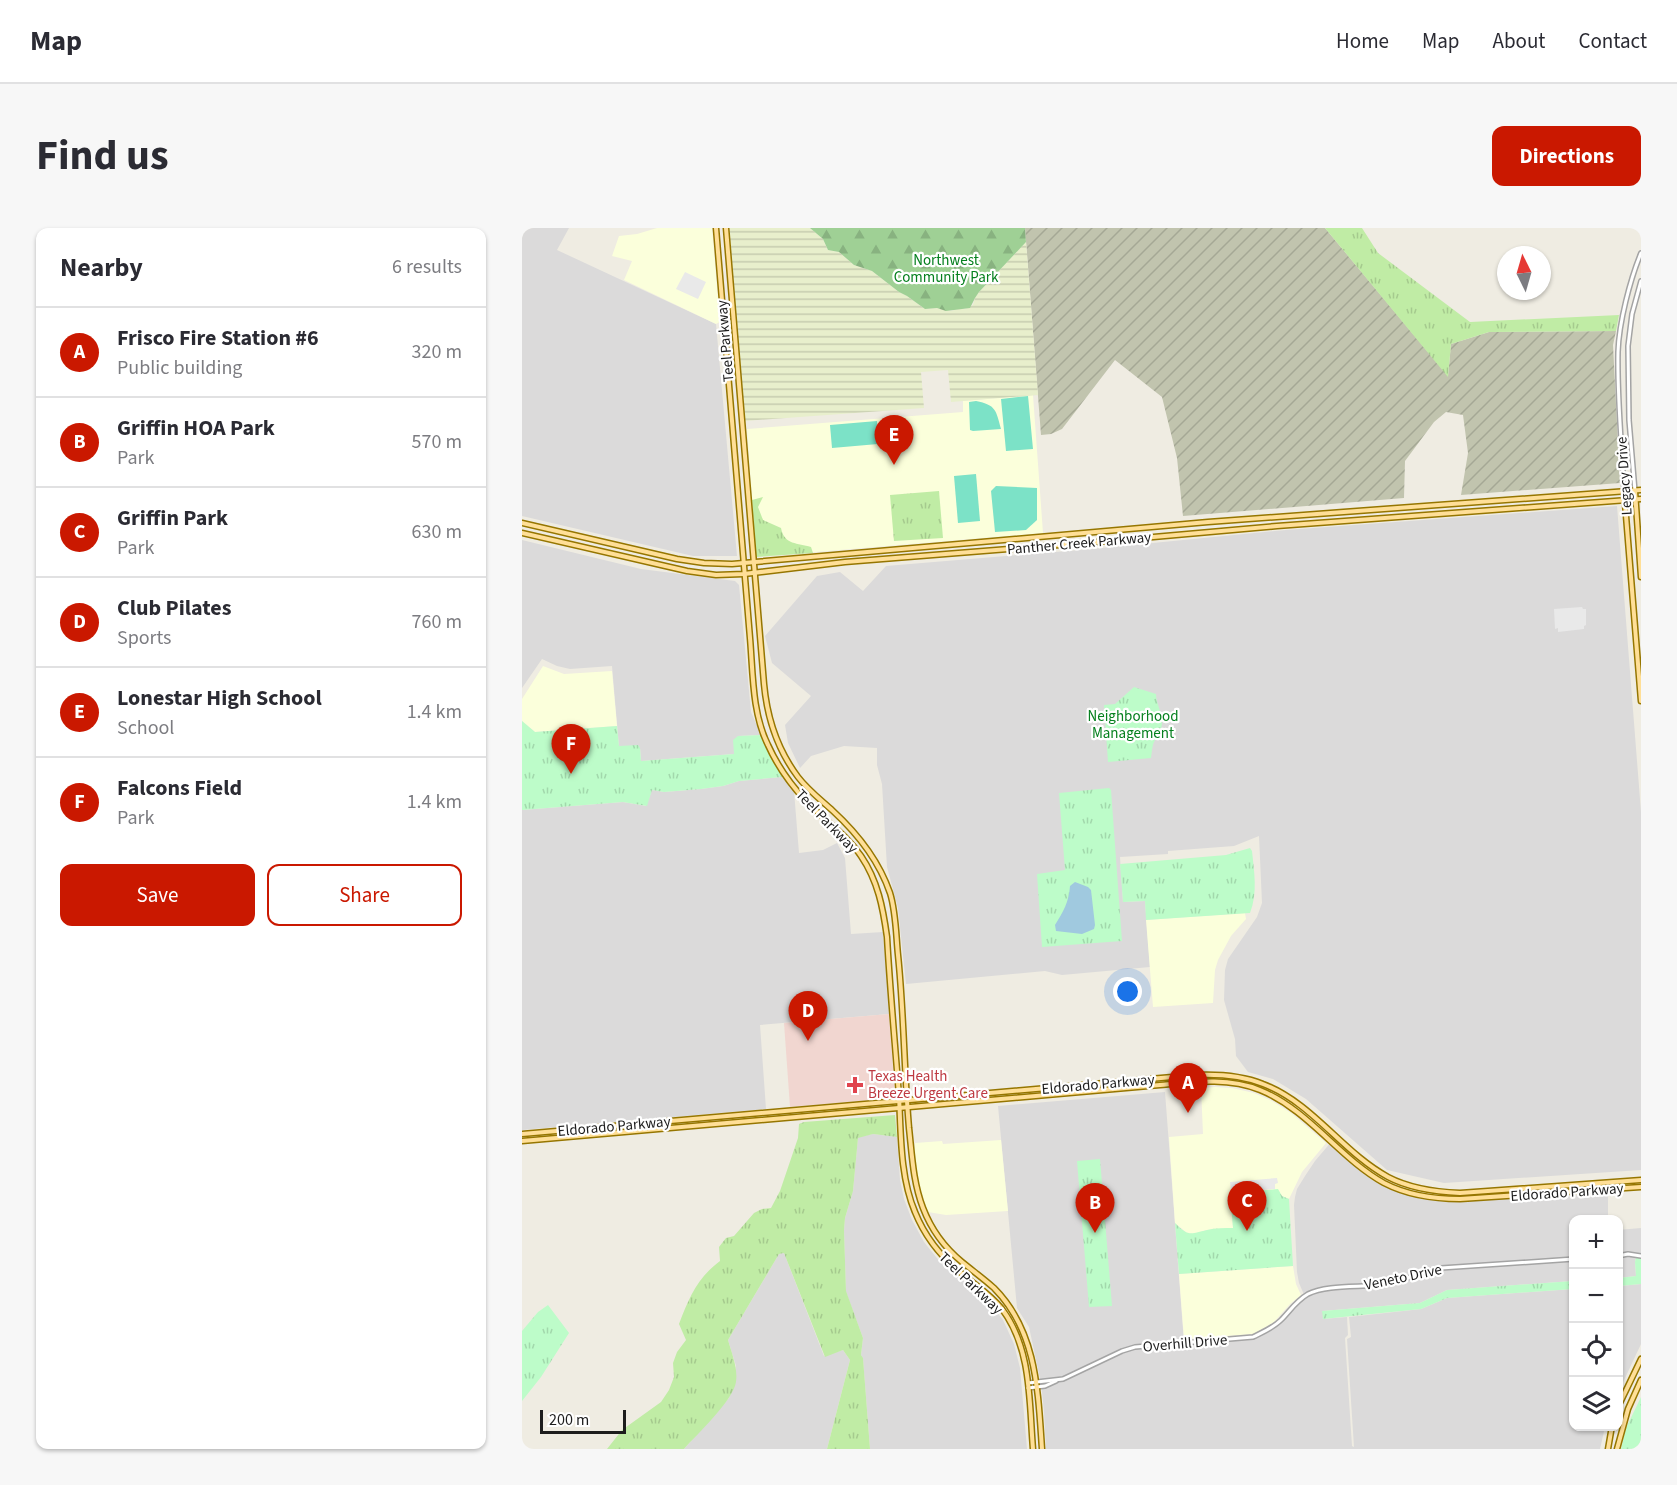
<!DOCTYPE html>
<meta charset="utf-8">
<style>
body{margin:0;font-family:"Source Sans 3",sans-serif;background:#f7f7f7;color:#2b2b33}
.controls{position:absolute;right:18px;bottom:18px;display:grid;overflow:hidden;border-radius:12px;box-shadow:0 2px 4px #0004}
.controls button{width:54px;height:54px;display:grid;place-items:center;padding:0;border:0;border-bottom:2px solid #e1e1e2;background:#fff;color:#2b2b33;font:30px sans-serif}
.compass{position:absolute;left:975px;top:18px;width:54px;height:54px;border-radius:50%;background:#fff;box-shadow:0 2px 4px #0004;rotate:355deg}
.scale{position:absolute;left:18px;bottom:15px;width:86px;box-sizing:border-box;padding-left:6px;border:3px solid #1d1d1d;border-top:0;font-size:16px;line-height:21px;white-space:nowrap;color:#1d1d1d;-webkit-text-stroke:4px #fff;paint-order:stroke}
.you{position:absolute;left:606px;top:764px;width:21px;height:21px;margin:-15px;border:4px solid #fff;border-radius:50%;background:#1a73e8;box-shadow:0 0 0 9px #1a73e833}
.badge{display:grid;place-items:center;width:39px;height:39px;border-radius:50%;background:#ca1800;color:#fff;font-size:20px;font-weight:700}
.pin{position:absolute;translate:-50% -50px;filter:drop-shadow(0 2px 3px #0008)}
.pin::after{content:'';position:absolute;top:32px;width:21px;height:18px;background:inherit;clip-path:polygon(0 0,100% 0,50% 100%)}
.list{margin:0;padding:0;list-style:none}
h2{display:flex;justify-content:space-between;align-items:center;height:78px;margin:0;padding:0 24px;font-size:26px}
h2 small{font-size:20px;font-weight:400;color:#7c7c81}
.list li{display:grid;grid-template-columns:39px 1fr auto;gap:18px;align-items:center;box-sizing:border-box;height:90px;padding:0 24px;border-top:2px solid #e1e1e2}
.list b{display:block;font-size:22px;white-space:nowrap}
.list p{margin:0;font-size:20px;white-space:nowrap;color:#7c7c81}
.list em{font-size:20px;font-style:normal;color:#7c7c81}
.actions{display:flex;gap:12px;padding:18px 24px}
.actions a{flex:1;padding:14px 0;border:2px solid #ca1800;border-radius:12px;text-align:center;font-size:21px;color:#ca1800}
.actions .main{background:#ca1800;color:#fff}
.icon{flex:none;width:33px;height:33px;fill:none;stroke:currentColor;stroke-width:2;stroke-linecap:round;stroke-linejoin:round}
.map{position:relative;flex:none;width:1119px;height:1221px;overflow:hidden;border-radius:12px}
header{display:flex;align-items:center;gap:36px;box-sizing:border-box;height:84px;padding:0 30px;background:#fff;border-bottom:2px solid #e1e1e2}
header strong{font-size:28px}
nav{display:flex;gap:33px;margin-inline-start:auto;font-size:21px}
.intro{display:flex;align-items:center;justify-content:space-between;box-sizing:border-box;height:144px;padding:0 36px}
h1{margin:0;font-size:42px}
.button{padding:15px 27px;border-radius:12px;background:#ca1800;color:#fff;font-size:21px;font-weight:700}
main{display:flex;gap:36px;padding:0 36px}
aside{flex:1;background:#fff;border-radius:12px;box-shadow:0 2px 4px #0004}
.map>svg:first-child{display:block}
.residential{fill:#dbdada}
.commercial{fill:#f1d6d0}
.education{fill:#fbffdb}
.construction{fill:url(#construction-furrows)}
.farmland{fill:url(#farmland-rules)}
.grass{fill:url(#grass-tufts)}
.forest{fill:url(#forest-firs)}
.park{fill:url(#park-tufts)}
.pitch{fill:#7ce2c7}
.parking{fill:#e9e9e9}
.water{fill:#a0c9df}
.lines{fill:none;stroke-linecap:round;stroke-linejoin:round}
.minor-casing{stroke:#a4a4a4;stroke-width:6}
.major-casing{stroke:#967600;stroke-width:7}
.minor{stroke:#fff;stroke-width:3}
.major{stroke:#ffdf97;stroke-width:4}
.health-dot{fill:#e0444e;stroke:#fff;stroke-width:2}
.labels{text-anchor:middle;stroke-width:4.5;stroke-linejoin:round;paint-order:stroke}
.park-label{font-size:15px;fill:#06801f;stroke:#fff}
.street-label{font-size:15px;fill:#1d1d1d;stroke:#fff}
.health-label{font-size:15px;fill:#be3a42;stroke:#fff;text-anchor:start}
</style>
<header>
<strong>Map</strong>
<nav><a>Home</a><a>Map</a><a>About</a><a>Contact</a></nav>
</header>
<div class="intro"><h1>Find us</h1><a class="button">Directions</a></div>
<main>
<aside>
<h2>Nearby<small>6 results</small></h2>
<ul class="list">
<li><span class="badge">A</span><div><b>Frisco Fire Station #6</b><p>Public building</p></div><em>320 m</em></li>
<li><span class="badge">B</span><div><b>Griffin HOA Park</b><p>Park</p></div><em>570 m</em></li>
<li><span class="badge">C</span><div><b>Griffin Park</b><p>Park</p></div><em>630 m</em></li>
<li><span class="badge">D</span><div><b>Club Pilates</b><p>Sports</p></div><em>760 m</em></li>
<li><span class="badge">E</span><div><b>Lonestar High School</b><p>School</p></div><em>1.4 km</em></li>
<li><span class="badge">F</span><div><b>Falcons Field</b><p>Park</p></div><em>1.4 km</em></li>
</ul>
<div class="actions"><a class="main">Save</a><a>Share</a></div>
</aside>
<div class="map">
<svg width="1119" height="1221" viewBox="0 0 1119 1221">
<defs>
<pattern id="construction-furrows" width="10" height="10" patternUnits="userSpaceOnUse" patternTransform="scale(1.5)"><rect width="10" height="10" fill="#c1c4ae"/><path d="M-1 1l2-2M0 10L10 0M9 11l2-2" fill="none" stroke="#a5a895"/></pattern>
<pattern id="farmland-rules" width="6" height="5" patternUnits="userSpaceOnUse" patternTransform="scale(1.5)"><rect width="6" height="5" fill="#e8efcc"/><path d="M0 2.5h6" fill="none" stroke="#c7ccaf"/></pattern>
<pattern id="grass-tufts" width="24" height="20" patternUnits="userSpaceOnUse" patternTransform="scale(1.5)"><rect width="24" height="20" fill="#c0eca5"/><path d="M3 7l-1-3M5 7V3M7 7l1-3M15 17l-1-3M17 17v-4M19 17l1-3" fill="none" stroke="#a5ca8e"/></pattern>
<pattern id="forest-firs" width="22" height="20" patternUnits="userSpaceOnUse" patternTransform="scale(1.5)"><rect width="22" height="20" fill="#9fd095"/><path d="M5 1l3.5 6h-7zM16 11l3.5 6h-7z" fill="#88b280"/></pattern>
<pattern id="park-tufts" width="24" height="20" patternUnits="userSpaceOnUse" patternTransform="scale(1.5)"><rect width="24" height="20" fill="#bdfcc9"/><path d="M3 7l-1-3M5 7V3M7 7l1-3M15 17l-1-3M17 17v-4M19 17l1-3" fill="none" stroke="#a2d8ac"/></pattern>
</defs>
<rect width="100%" height="100%" fill="#efece2"/>
<g class="residential">
<polygon points="0,0 47,0 35,22 194,96 215,328 171,328 0,288"/>
<polygon points="1095,278 1119,584 1119,942 922,955 865,942 784,871 751,851 726,844 714,828 713,811 702,772 703,742 706,731 735,689 740,675 737,608 712,618 646,623 646,626 598,629 601,674 623,673 628,739 540,747 523,743 384,756 376,680 365,639 360,556 355,537 355,520 322,518 289,528 278,540 266,515 263,497 289,468 250,435 243,408 295,348 318,344 341,363 364,338 570,321 764,302"/>
<polygon points="0,312 119,341 213,353 217,357 229,484 239,507 216,508 212,526 119,533 118,520 97,519 90,438 48,441 35,438 20,431 0,460"/>
<polygon points="260,549 272,563 277,625 301,622 315,615 323,630 329,706 361,704 367,786 238,797 244,881 0,902 0,582 101,574 124,578 130,562 142,564 179,561 201,558 217,553"/>
<polygon points="643,864 662,1115 731,1109 746,1102 783,1069 777,1055 775,1044 772,977 773,969 775,961 783,948 793,933 810,913 840,940 870,958 894,966 938,971 1086,966 1086,991 1052,992 1051,1053 925,1062 898,1075 800,1083 801,1091 825,1089 826,1107 823,1110 830,1218 832,1219 825,1111 829,1109 827,1089 899,1081 925,1070 1051,1061 1052,1198 1083,1199 1078,1221 524,1221 522,1183 519,1155 507,1099 495,1080 476,878"/>
<polygon points="351,906 375,909 378,952 382,971 390,992 402,1014 418,1034 464,1070 481,1092 492,1116 498,1140 505,1221 348,1221 341,1131 339,1127 341,1110 324,1064 322,1002 323,990 331,963 336,909"/>
<polygon points="1119,1000 1119,1027 1115,1025 1113,1034 1114,1048 1097,1050 1096,1002"/>
<polygon points="262,1025 302,1128 321,1122 328,1132 305,1221 162,1221 207,1170 214,1138 206,1112 257,1026"/>
<polygon points="1119,1056 1119,1116 1097,1163 1097,1058"/>
</g>
<polygon class="commercial" points="367,786 373,866 372,870 268,879 262,795"/>
<g class="education">
<polygon points="135,0 190,0 198,94 194,96 102,52 110,33 90,28 97,8 115,6"/>
<polygon points="511,167 521,305 234,329 225,201 441,184 441,173"/>
<polygon points="21,438 42,446 90,443 95,498 13,504 0,493 0,471"/>
<polygon points="723,685 724,691 709,708 696,732 693,742 691,775 631,779 624,692"/>
<polygon points="693,859 710,860 732,865 750,873 769,885 804,915 780,944 767,971 760,968 757,965 709,965 711,1000 684,1002 672,1006 665,1005 653,995 647,909 681,906 679,860"/>
<polygon points="479,912 486,983 424,987 406,984 402,977 395,954 392,924 393,915 420,913 421,916"/>
<polygon points="771,1038 774,1056 779,1067 768,1076 752,1094 731,1106 662,1111 657,1046"/>
</g>
<polygon class="construction" points="503,0 803,0 926,148 929,116 967,104 1094,103 1091,117 1098,255 939,267 946,225 941,187 924,184 912,194 883,233 882,270 661,288 655,230 640,169 593,132 540,201 529,206 519,207"/>
<polygon class="farmland" points="207,0 288,0 301,11 306,22 317,24 332,37 350,43 377,64 385,68 403,81 415,80 429,83 436,81 443,81 451,77 453,70 457,64 504,14 516,167 429,174 426,142 399,144 402,180 223,193"/>
<g class="grass">
<polygon points="803,0 840,0 856,25 948,94 1097,87 1094,103 967,104 929,116 926,149"/>
<polygon points="417,263 421,310 372,313 368,267"/>
<path d="M241,269L236,279L241,292L259,300C262,317 276,315 289,319L291,325L234,329L230,272Z"/>
<path d="M373,887L375,909L351,906L336,910L331,963L323,990L322,1002L324,1063L341,1110L339,1127L341,1130L348,1221H305L328,1132L321,1122L303,1129L262,1025L257,1026L206,1112C210,1126 216,1140 214,1154C211,1173 175,1206 162,1221H85L100,1202L139,1174L147,1162L152,1149L151,1135L155,1124L164,1112L157,1096C167,1070 175,1050 198,1033L197,1019L204,1010L212,1008L232,985L240,981L249,980L258,963L276,910L277,896L282,894Z"/>
</g>
<polygon class="forest" points="288,0 503,0 504,14 457,64 453,70 448,80 424,83 415,80 403,81 385,68 377,64 350,43 332,37 317,24 306,22 301,11"/>
<g class="park">
<path d="M612,459L634,466C634,475 640,484 640,494C640,501 637,506 633,512C630,517 630,524 629,530L586,534L582,477L593,476Z"/>
<polygon points="0,493 13,504 95,498 97,518 116,517 118,520 119,533 212,526 211,512 216,508 239,507 244,519 260,549 217,553 201,558 179,561 142,564 130,562 125,578 101,574 0,582"/>
<polygon points="587,560 589,562 600,713 520,719 515,646 543,642 537,565"/>
<path d="M728,620L730,623C732,643 736,665 728,685L624,692L623,673L601,674L598,636L704,627Z"/>
<polygon points="578,931 590,1078 567,1079 555,933"/>
<path d="M756,961L760,968L767,971L771,1038L657,1046L653,995C667,1009 668,1006 685,1002C693,1000 703,1000 711,1000L708,965Z"/>
<polygon points="1114,1029 1119,1030 1119,1056 1097,1058 1097,1050 1114,1048 1113,1034"/>
<polygon points="1051,1053 1051,1061 925,1070 899,1081 801,1091 800,1083 898,1075 925,1062"/>
<polygon points="26,1077 47,1105 19,1149 0,1173 0,1103 16,1084"/>
<polygon points="1119,1169 1119,1221 1099,1221 1104,1200"/>
</g>
<g class="pitch">
<polygon points="506,168 511,221 484,223 479,171"/>
<path d="M454,173C474,177 474,182 479,201L451,203L448,202L447,174Z"/>
<polygon points="355,193 356,216 310,220 308,197"/>
<polygon points="454,246 458,293 436,295 432,248"/>
<polygon points="474,258 515,260 515,292 504,302 473,304 469,263"/>
</g>
<g class="parking">
<polygon points="163,44 184,54 176,71 154,61"/>
<polygon points="1060,379 1061,381 1064,381 1064,397 1062,398 1062,401 1036,404 1036,400 1033,401 1032,381"/>
<polygon points="755,950 756,955 753,956 753,961 712,964 712,962 709,962 708,954"/>
</g>
<path class="water" d="M553,654L566,659L569,662L573,697L572,701L560,706L534,703L533,697C541,684 547,674 548,658Z"/>
<g class="lines">
<defs>
<g id="minor">
<path d="M1102,263C1100,217 1095,170 1096,124C1097,94 1108,52 1119,25"/>
<polyline points="1113,263 1107,192 1106,118 1110,86 1119,53"/>
<polyline points="1096,1028 1106,1026 1119,1028"/>
<path d="M506,1155L541,1151L600,1123L613,1119L731,1109C741,1104 751,1100 759,1092C768,1083 774,1073 786,1066C806,1056 842,1060 865,1056C884,1052 900,1043 919,1040L1052,1031"/>
<polyline points="506,1160 523,1158 534,1153"/>
</g>
<g id="major">
<path d="M194,0L228,410C231,445 230,485 246,517C255,537 269,557 284,573C302,592 324,606 339,628C356,653 361,680 365,709C368,762 373,815 377,868C379,906 378,949 393,984C403,1009 418,1028 439,1045C453,1057 468,1066 480,1081C510,1121 507,1174 511,1221"/>
<path d="M204,0L242,456C245,489 255,521 276,549C286,562 299,572 311,583C336,606 357,633 368,665C374,684 374,707 376,727C382,785 382,842 387,900C390,927 391,954 401,980C409,1001 423,1020 440,1034C451,1043 462,1051 472,1060C515,1103 516,1164 520,1221"/>
<polyline points="1102,263 1119,473"/>
<polyline points="1113,263 1119,349"/>
<polyline points="0,295 155,331 182,335 210,336 686,294 1119,262"/>
<polyline points="0,305 165,343 194,347 222,346 323,334 575,314 755,298 1119,271"/>
<path d="M0,906L673,847C696,846 719,847 741,856C791,875 820,924 866,949C887,960 914,964 938,965L1119,952"/>
<path d="M0,913L638,857C670,854 706,849 738,862C787,882 817,930 862,955C885,967 913,971 938,971L1119,959"/>
<polyline points="1096,1179 1119,1131"/>
<polyline points="1086,1221 1090,1198"/>
<polyline points="1095,1221 1106,1181 1119,1152"/>
</g>
</defs>
<use href="#minor" class="minor-casing"/>
<use href="#major" class="major-casing"/>
<use href="#minor" class="minor"/>
<use href="#major" class="major"/>
</g>
<path class="health-dot" d="M330 848h6v6h6v6h-6v6h-6v-6h-6v-6h6z"/>
<g class="labels">
<g class="park-label">
<text x="424" y="37">Northwest<tspan x="424" dy="17">Community Park</tspan></text>
<text x="611" y="493">Neighborhood<tspan x="611" dy="17">Management</tspan></text>
</g>
<g class="street-label">
<text transform="translate(203 113) rotate(-95)" y="5">Teel Parkway</text>
<text transform="translate(1102 248) rotate(-94)" y="5">Legacy Drive</text>
<text transform="translate(557 315) rotate(-5)" y="5">Panther Creek Parkway</text>
<text transform="translate(305 593) rotate(46)" y="5">Teel Parkway</text>
<text transform="translate(576 856) rotate(-5)" y="5">Eldorado Parkway</text>
<text transform="translate(92 898) rotate(-5)" y="5">Eldorado Parkway</text>
<text transform="translate(1045 964) rotate(-4)" y="5">Eldorado Parkway</text>
<text transform="translate(881 1049) rotate(-12)" y="5">Veneto Drive</text>
<text transform="translate(449 1055) rotate(44)" y="5">Teel Parkway</text>
<text transform="translate(663 1115) rotate(-5)" y="5">Overhill Drive</text>
</g>
<g class="health-label">
<text x="346" y="853">Texas Health<tspan x="346" dy="17">Breeze Urgent Care</tspan></text>
</g>
</g>
</svg>
<div class="controls">
<button>+</button>
<button>−</button>
<button><svg class="icon" aria-label="locate" viewBox="0 0 24 24"><circle cx="12" cy="12" r="6"/><path d="M12 2v4M12 18v4M2 12h4M18 12h4"/></svg></button>
<button><svg class="icon" aria-label="layers" viewBox="0 0 24 24"><path d="M12 4l9 5-9 5-9-5zM3 14l9 5 9-5"/></svg></button>
</div>
<svg class="compass" viewBox="-18 -18 36 36"><path d="M0-13l5 13h-10z" fill="#e53935"/><path d="M0 13l5-13h-10z" fill="#7c7c81"/></svg>
<div class="scale">200 m</div>
<div class="you"></div>
<div class="pin badge" style="left:666px;top:885px">A</div>
<div class="pin badge" style="left:573px;top:1005px">B</div>
<div class="pin badge" style="left:725px;top:1003px">C</div>
<div class="pin badge" style="left:286px;top:813px">D</div>
<div class="pin badge" style="left:372px;top:237px">E</div>
<div class="pin badge" style="left:49px;top:546px">F</div>
</div>
</main>
